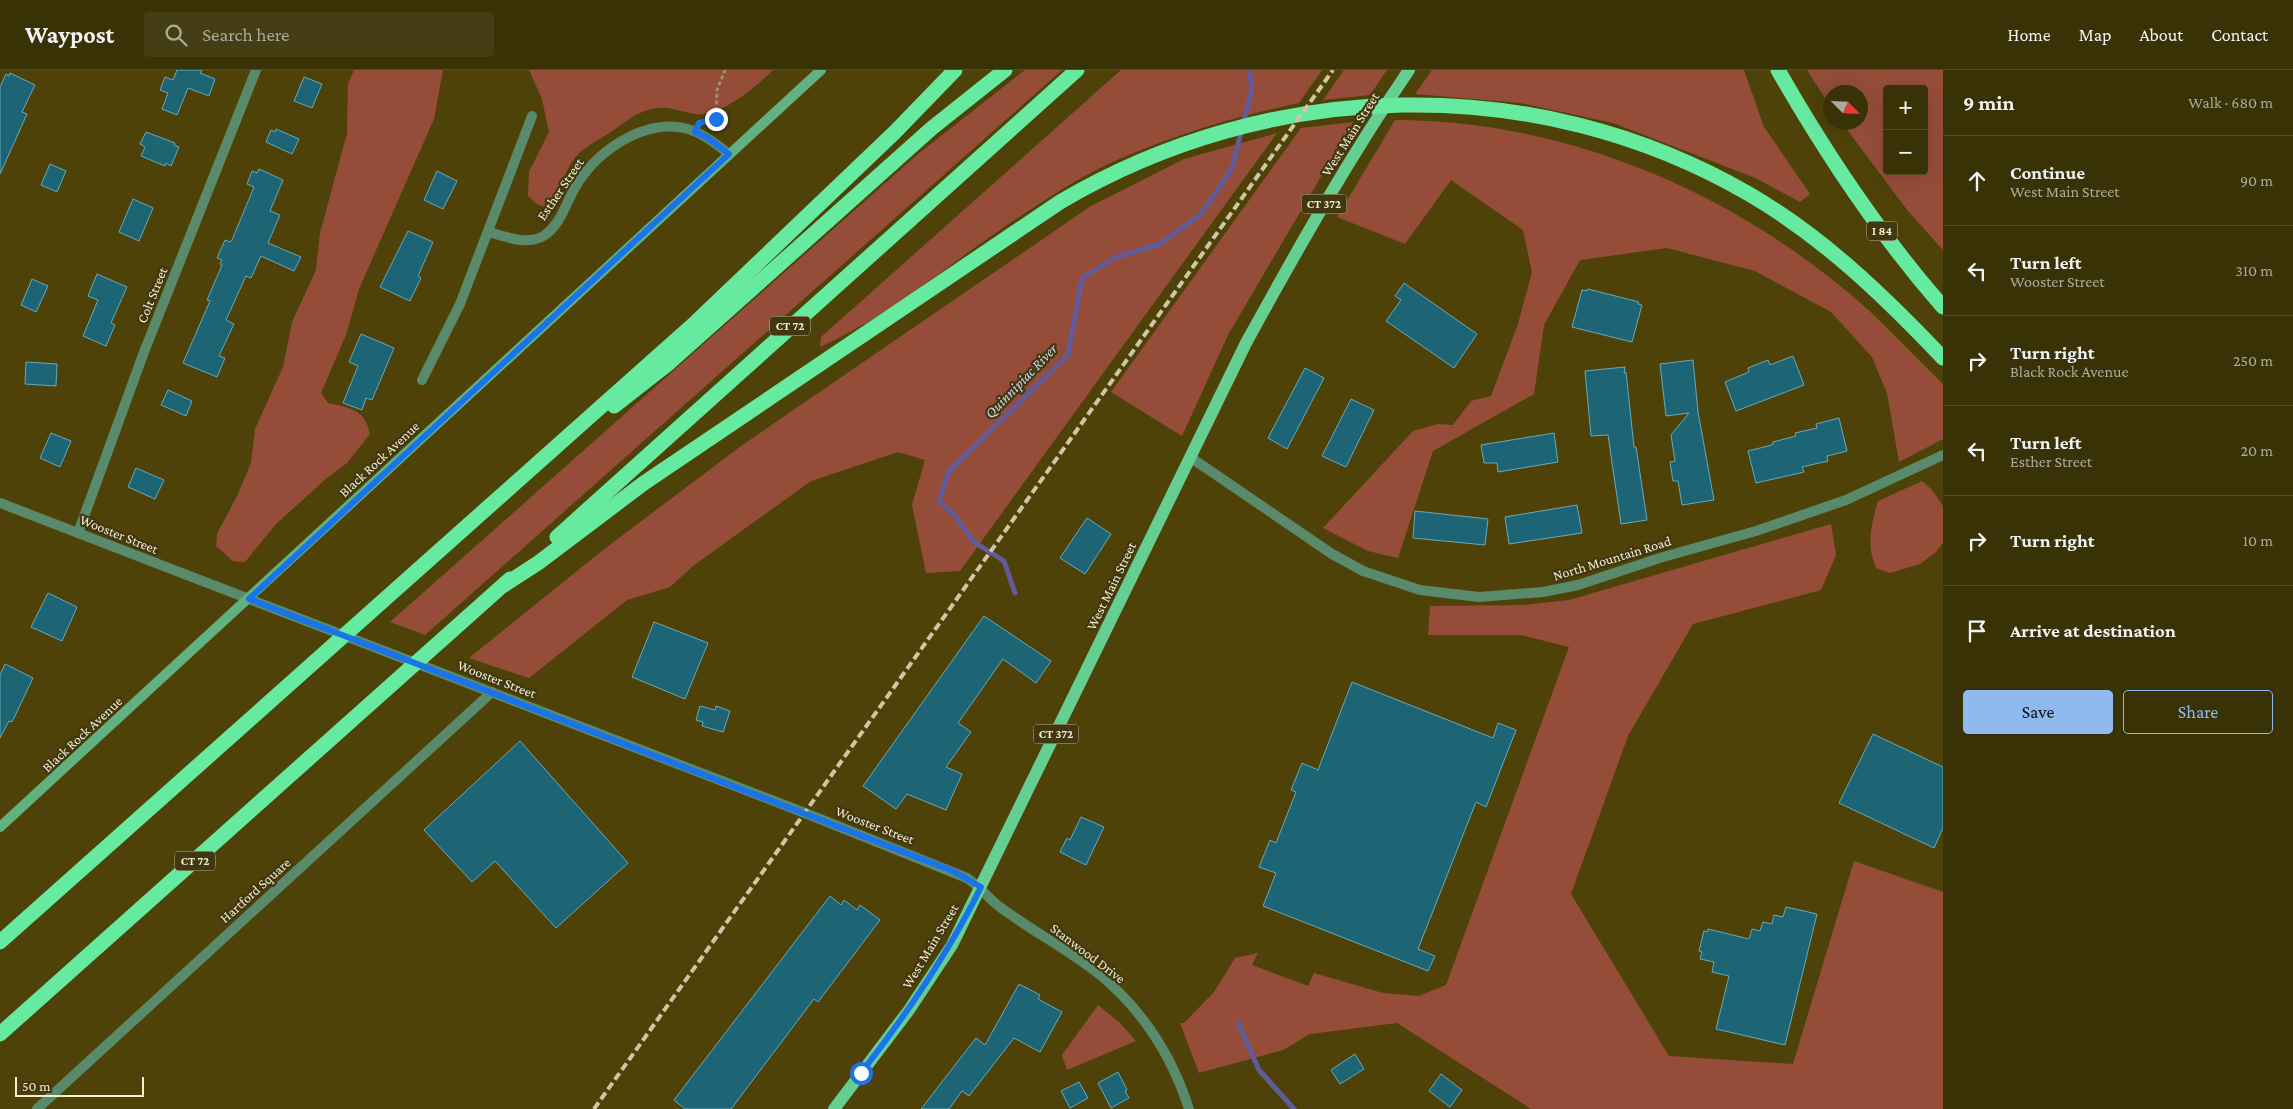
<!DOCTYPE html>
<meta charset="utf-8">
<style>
body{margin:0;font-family:"Crimson Pro",serif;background:#453e15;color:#f1f3f6}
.controls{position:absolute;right:15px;top:15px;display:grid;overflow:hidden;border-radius:5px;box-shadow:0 5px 20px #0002}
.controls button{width:45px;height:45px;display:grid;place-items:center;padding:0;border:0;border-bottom:1px solid #544d28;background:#3a3207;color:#f1f3f6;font:25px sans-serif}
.compass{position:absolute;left:1823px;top:15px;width:45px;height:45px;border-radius:50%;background:#3a3207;box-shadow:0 5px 20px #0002;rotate:114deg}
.scale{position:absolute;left:15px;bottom:12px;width:129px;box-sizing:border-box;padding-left:5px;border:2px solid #f4edd2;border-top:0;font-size:14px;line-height:18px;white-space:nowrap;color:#f4edd2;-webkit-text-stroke:4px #413810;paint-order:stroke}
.stop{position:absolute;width:15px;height:15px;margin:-11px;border:4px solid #1a73e8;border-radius:50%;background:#fff}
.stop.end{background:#1a73e8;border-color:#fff;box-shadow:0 1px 5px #0008}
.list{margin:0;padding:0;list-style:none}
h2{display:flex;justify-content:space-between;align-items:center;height:65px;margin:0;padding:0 20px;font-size:21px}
h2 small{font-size:16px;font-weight:400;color:#abaa9b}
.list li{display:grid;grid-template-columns:32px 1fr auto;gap:15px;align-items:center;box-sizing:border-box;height:90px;padding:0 20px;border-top:1px solid #544d28}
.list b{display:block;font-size:19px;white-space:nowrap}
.list p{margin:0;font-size:16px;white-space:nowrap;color:#abaa9b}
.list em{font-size:16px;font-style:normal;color:#abaa9b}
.actions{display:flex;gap:10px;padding:15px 20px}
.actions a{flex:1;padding:11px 0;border:1px solid #90b9f0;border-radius:5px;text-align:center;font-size:18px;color:#90b9f0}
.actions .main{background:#90b9f0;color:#111}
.icon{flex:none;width:28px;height:28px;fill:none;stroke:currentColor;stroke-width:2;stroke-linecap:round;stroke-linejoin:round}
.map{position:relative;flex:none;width:1943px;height:1039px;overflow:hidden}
header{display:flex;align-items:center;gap:30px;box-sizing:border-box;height:70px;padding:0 25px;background:#3a3207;border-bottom:1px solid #544d28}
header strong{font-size:24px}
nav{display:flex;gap:28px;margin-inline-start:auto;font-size:18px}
.search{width:350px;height:45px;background:#453e15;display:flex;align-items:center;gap:12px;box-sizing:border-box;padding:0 18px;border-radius:5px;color:#abaa9b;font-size:19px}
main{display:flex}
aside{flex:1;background:#3a3207}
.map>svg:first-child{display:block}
.green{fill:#954d3a;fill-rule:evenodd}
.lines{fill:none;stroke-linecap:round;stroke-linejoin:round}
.stream{stroke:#625b99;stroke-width:5}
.building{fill:#1d6474;stroke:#67aabc}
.path{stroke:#9a9165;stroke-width:3;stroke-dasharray:4 2.5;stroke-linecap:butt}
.street{stroke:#598a6b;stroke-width:10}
.secondary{stroke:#61b181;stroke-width:10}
.primary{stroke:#65cf92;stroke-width:12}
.highway{stroke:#66eaa0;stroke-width:15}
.rail{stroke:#cec6a4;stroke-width:4;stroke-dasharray:8 4;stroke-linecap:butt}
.route{stroke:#1a73e8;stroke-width:6}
.labels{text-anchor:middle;stroke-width:4.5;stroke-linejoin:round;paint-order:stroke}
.shield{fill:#413810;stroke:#beb798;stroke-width:1}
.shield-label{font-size:12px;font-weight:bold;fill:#f4edd2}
.street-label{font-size:14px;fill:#f4edd2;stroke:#413810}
.water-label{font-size:15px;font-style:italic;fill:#cbd1ec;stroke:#413810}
</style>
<header>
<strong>Waypost</strong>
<div class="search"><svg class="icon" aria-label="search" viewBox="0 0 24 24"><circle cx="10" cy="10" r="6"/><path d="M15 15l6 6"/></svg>Search here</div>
<nav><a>Home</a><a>Map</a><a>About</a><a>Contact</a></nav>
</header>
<main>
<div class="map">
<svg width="1943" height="1039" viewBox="0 0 1943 1039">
<rect width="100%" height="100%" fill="#4e4209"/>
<g class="green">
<path d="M354,0H443L434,49L359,219L346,265L321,323L328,333C350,338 365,339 370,364L347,393L327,408L276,454L245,492L233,491L216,476L217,464L238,424L251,393L255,359L283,297L292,252L316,200L320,163L347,63L348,14Z"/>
<path d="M529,0H773C757,16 720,48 695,44C672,40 664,33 640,43C630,47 620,56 611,62C596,72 580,78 570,95C562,110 558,125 547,138L537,134L528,126L529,102L549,62L542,29Z"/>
<polygon points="1025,0 1062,0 425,565 390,552 918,84"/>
<path d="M1121,0H1322L1299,33C1229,48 1159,69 1094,101C1066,116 1037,135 1010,153C949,194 888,247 820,277L821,267Z"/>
<polygon points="1344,0 1387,0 1370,25 1323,30"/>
<polygon points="1432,0 1744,0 1764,57 1810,124 1800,132 1753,107 1613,53 1520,33 1415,24"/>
<path d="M1807,0H1943V180L1908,141L1842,53L1860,52V22H1830V36ZM1887,19H1924V101H1887Z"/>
<path d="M1395,50C1556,50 1715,114 1839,215C1876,244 1909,281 1943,314V369L1899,392L1887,323L1872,287L1831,242L1755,201L1667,178L1580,190L1544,255L1534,324L1433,381L1398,488L1368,481L1323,458L1413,361L1438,354L1453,355L1471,331L1491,326L1518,254L1532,202L1523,160L1451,110L1405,174L1337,147Z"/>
<polygon points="1353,52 1228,265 1182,366 1111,322 1301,58"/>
<polygon points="1277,63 960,501 926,503 912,435 925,390 898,382 811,411 693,496 670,517 627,530 529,608 469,588 603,480 741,376 1091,136 1184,89"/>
<path d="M1922,411L1932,420L1943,436V473L1935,483L1920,494L1890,503L1876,498C1866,476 1871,454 1878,431Z"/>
<polygon points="1831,454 1836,485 1821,520 1693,554 1628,666 1571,824 1669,986 1793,994 1854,791 1943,822 1943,1039 1531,1039 1397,953 1310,964 1283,980 1199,1003 1180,953 1184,953 1214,922 1235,888 1258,883 1252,895 1308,916 1314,903 1383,923 1419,926 1446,915 1569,577 1521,565 1428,565 1430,536 1523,535 1569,530"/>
<polygon points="1098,935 1119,952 1136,971 1067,1000 1062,985"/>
</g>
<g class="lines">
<g class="stream">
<polyline points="1015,523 1004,491 974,472 955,446 939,431 949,401 1068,285 1082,208 1114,188 1160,174 1201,144 1232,98 1252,18 1249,0"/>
<polyline points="1238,953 1259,1000 1294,1039"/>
</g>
</g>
<g class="building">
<polygon points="177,0 202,0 200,3 215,9 209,26 188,18 177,45 162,39 168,23 160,20 165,7 173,10"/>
<polygon points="10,3 35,15 22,42 27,44 0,104 0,17 6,4 9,6"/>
<polygon points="304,7 322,14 312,38 294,31"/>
<polygon points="276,59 299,69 292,84 266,72 271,60 275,62"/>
<polygon points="146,62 175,73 174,75 179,77 171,96 166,93 165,96 141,86 145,77 140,74"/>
<polygon points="50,94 66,101 57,122 41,115"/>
<polygon points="259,99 283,110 270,141 280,145 268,173 301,187 294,201 261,186 251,208 246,206 226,250 234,254 219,286 225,288 217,307 183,293 210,231 207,230 222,195 220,194 222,190 217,188 225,170 230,172 232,170 254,117 247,114 252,101 257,103"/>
<polygon points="437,101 457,111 443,139 424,130"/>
<polygon points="133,129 153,138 139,171 119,162"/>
<polygon points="408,161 433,172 418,206 421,208 410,231 380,217"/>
<polygon points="97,204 127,217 111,253 115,255 106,276 83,266 98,230 88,226"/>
<polygon points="32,209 48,216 36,242 21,235"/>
<polygon points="1404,213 1477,264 1454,298 1386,251 1401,230 1395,226"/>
<polygon points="1588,219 1639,232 1638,234 1642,235 1632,272 1572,257 1582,220 1587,221"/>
<polygon points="361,264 394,278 372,330 366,328 362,340 343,333 358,296 349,292"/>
<polygon points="1793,286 1804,315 1736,341 1725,312 1749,302 1748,298 1768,290 1770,295"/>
<polygon points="1693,290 1698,342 1714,430 1682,435 1678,411 1673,411 1670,392 1675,391 1671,365 1689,343 1666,346 1660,294"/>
<polygon points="26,292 57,294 56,316 25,314"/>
<polygon points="1625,297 1624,303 1626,302 1634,377 1636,377 1647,450 1621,454 1608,365 1591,366 1585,301"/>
<polygon points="1305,298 1324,308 1287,379 1268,368"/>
<polygon points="168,320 192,331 186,346 161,335"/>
<polygon points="1351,329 1374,340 1346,397 1322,386"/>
<polygon points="1839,348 1847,381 1827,386 1828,391 1802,397 1804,402 1756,413 1748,381 1772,375 1773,372 1796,366 1795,363 1817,358 1816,354"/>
<polygon points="51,363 71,371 60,397 40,388"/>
<polygon points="1554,363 1558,392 1498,402 1497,393 1484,393 1481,375"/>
<polygon points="136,398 164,410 155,429 128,417"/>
<polygon points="1577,435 1582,463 1509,474 1505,447"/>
<polygon points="1415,441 1488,449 1485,475 1413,468"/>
<polygon points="1087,448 1111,464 1085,504 1060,488"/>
<polygon points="48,523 77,537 62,571 31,557"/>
<polygon points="984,546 1051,591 1036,613 1003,589 958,653 971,662 946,697 962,704 946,740 907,724 896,739 863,716"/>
<polygon points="654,552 708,573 685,629 632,607"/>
<polygon points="5,594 33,608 12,652 9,651 0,668 0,605"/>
<polygon points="1352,612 1493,668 1498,653 1516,660 1486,737 1476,732 1418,879 1435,886 1428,901 1263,836 1276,803 1259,797 1270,770 1276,773 1296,722 1291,720 1302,693 1318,700"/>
<polygon points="700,636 715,640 716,636 730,641 723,662 702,656 703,652 696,650"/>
<polygon points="1873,664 1943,697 1943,758 1934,778 1839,733"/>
<polygon points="520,671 628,793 556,858 495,791 472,812 424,760"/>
<polygon points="1081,747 1104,757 1086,795 1060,782 1067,768 1070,770"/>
<polygon points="830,826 841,835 844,830 857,840 860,835 880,850 818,932 814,929 731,1039 685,1039 674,1030"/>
<polygon points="1786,837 1817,844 1785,975 1716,959 1729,906 1712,902 1714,892 1700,889 1702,882 1699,881 1704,861 1707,862 1708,859 1749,869 1752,859 1760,861 1763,852 1772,854 1774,845 1783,847"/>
<polygon points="1019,914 1040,925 1038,929 1062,942 1040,982 1014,968 969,1026 962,1021 949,1039 921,1039 976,968 985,975"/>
<polygon points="1355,984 1364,999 1340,1014 1331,1000"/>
<polygon points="1118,1002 1127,1020 1125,1021 1129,1028 1111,1038 1098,1013"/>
<polygon points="1441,1004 1462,1020 1450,1037 1429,1021"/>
<polygon points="1079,1012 1088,1028 1070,1038 1061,1021"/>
</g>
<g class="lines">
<polyline class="path" points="705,52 716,49 717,20 725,0"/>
<g class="street">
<path d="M489,162C506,167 529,176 545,165C563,152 567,128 579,111C603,76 651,45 694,61C708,67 718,75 729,84"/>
<polyline points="422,310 460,234 532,46"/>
<polyline points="1190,387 1332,484 1363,501 1420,520 1479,527 1543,522 1578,515 1663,487 1756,461 1846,430 1943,385"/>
<path d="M0,433L805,743L967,808C981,817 990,831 1004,840C1037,864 1074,883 1105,909C1145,944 1173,989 1189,1039"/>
<polyline points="78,463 144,282 256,0"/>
<polyline points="37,1039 492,622"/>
</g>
<polyline class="secondary" points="0,757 821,0"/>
<path class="primary" d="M834,1039L909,940L952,875L1246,273C1297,180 1349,88 1409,0"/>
<g class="highway">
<path d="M1778,0C1826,84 1879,164 1943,237"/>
<polyline points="614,336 669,293 932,58 1005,0"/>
<polyline points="557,467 1077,0"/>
<path d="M504,515L538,493L644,413L1060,132C1270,8 1535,0 1749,124C1823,167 1884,226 1943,288"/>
<polyline points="0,872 696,252 895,62 955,0"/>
<polyline points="0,964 510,509"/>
</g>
<polyline class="rail" points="594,1039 1333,0"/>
</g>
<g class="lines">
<path class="route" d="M716,49L699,53L695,62L708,68L729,84L249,529L953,801L981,817C948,884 907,944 861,1003"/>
</g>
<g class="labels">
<g class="shield">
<rect x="1301.5" y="124.5" width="45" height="19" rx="4"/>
<rect x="1867" y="151.5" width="30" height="19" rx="4"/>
<rect x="770" y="246.5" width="40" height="19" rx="4"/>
<rect x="1033.5" y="654.5" width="45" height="19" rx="4"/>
<rect x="175" y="781.5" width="40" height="19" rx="4"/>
</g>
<g class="shield-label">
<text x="1324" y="138">CT 372</text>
<text x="1882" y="165">I 84</text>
<text x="790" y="260">CT 72</text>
<text x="1056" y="668">CT 372</text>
<text x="195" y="795">CT 72</text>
</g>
<g class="street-label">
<text transform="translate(1350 64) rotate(-58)" y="5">West Main Street</text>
<text transform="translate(560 119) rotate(-56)" y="5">Esther Street</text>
<text transform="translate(152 225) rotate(-68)" y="5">Colt Street</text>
<text transform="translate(379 389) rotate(-43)" y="5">Black Rock Avenue</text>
<text transform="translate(119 464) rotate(22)" y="5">Wooster Street</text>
<text transform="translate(1612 488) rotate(-17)" y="5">North Mountain Road</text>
<text transform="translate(1111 516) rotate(-64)" y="5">West Main Street</text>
<text transform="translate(497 609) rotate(21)" y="5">Wooster Street</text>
<text transform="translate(82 664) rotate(-43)" y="5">Black Rock Avenue</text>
<text transform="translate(875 755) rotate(21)" y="5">Wooster Street</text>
<text transform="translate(255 820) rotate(-42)" y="5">Hartford Square</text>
<text transform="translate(930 876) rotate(-59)" y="5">West Main Street</text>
<text transform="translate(1088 883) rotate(37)" y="5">Stanwood Drive</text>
</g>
<g class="water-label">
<text transform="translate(1021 311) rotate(-46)" y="5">Quinnipiac River</text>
</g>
</g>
</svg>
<div class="controls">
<button>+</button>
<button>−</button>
</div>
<svg class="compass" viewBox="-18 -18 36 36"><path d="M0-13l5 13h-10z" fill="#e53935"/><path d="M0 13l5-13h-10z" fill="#abaa9b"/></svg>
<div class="scale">50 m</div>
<div class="stop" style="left:861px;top:1003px"></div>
<div class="stop end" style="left:716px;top:49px"></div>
</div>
<aside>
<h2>9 min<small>Walk · 680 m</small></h2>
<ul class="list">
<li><svg class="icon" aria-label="ahead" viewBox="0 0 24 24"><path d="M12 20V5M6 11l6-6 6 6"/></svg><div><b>Continue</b><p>West Main Street</p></div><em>90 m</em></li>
<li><svg class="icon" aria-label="left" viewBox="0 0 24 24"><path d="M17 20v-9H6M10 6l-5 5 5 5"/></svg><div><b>Turn left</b><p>Wooster Street</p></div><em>310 m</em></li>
<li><svg class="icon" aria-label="right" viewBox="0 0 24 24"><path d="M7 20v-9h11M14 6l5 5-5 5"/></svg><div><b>Turn right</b><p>Black Rock Avenue</p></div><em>250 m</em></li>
<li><svg class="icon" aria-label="left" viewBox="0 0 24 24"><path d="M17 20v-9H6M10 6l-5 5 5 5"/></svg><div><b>Turn left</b><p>Esther Street</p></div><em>20 m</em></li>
<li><svg class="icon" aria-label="right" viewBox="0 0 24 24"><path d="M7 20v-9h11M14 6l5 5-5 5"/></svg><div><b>Turn right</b></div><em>10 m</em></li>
<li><svg class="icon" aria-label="arrive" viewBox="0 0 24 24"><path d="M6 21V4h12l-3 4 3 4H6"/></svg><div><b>Arrive at destination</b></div></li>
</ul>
<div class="actions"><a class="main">Save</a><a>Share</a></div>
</aside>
</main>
